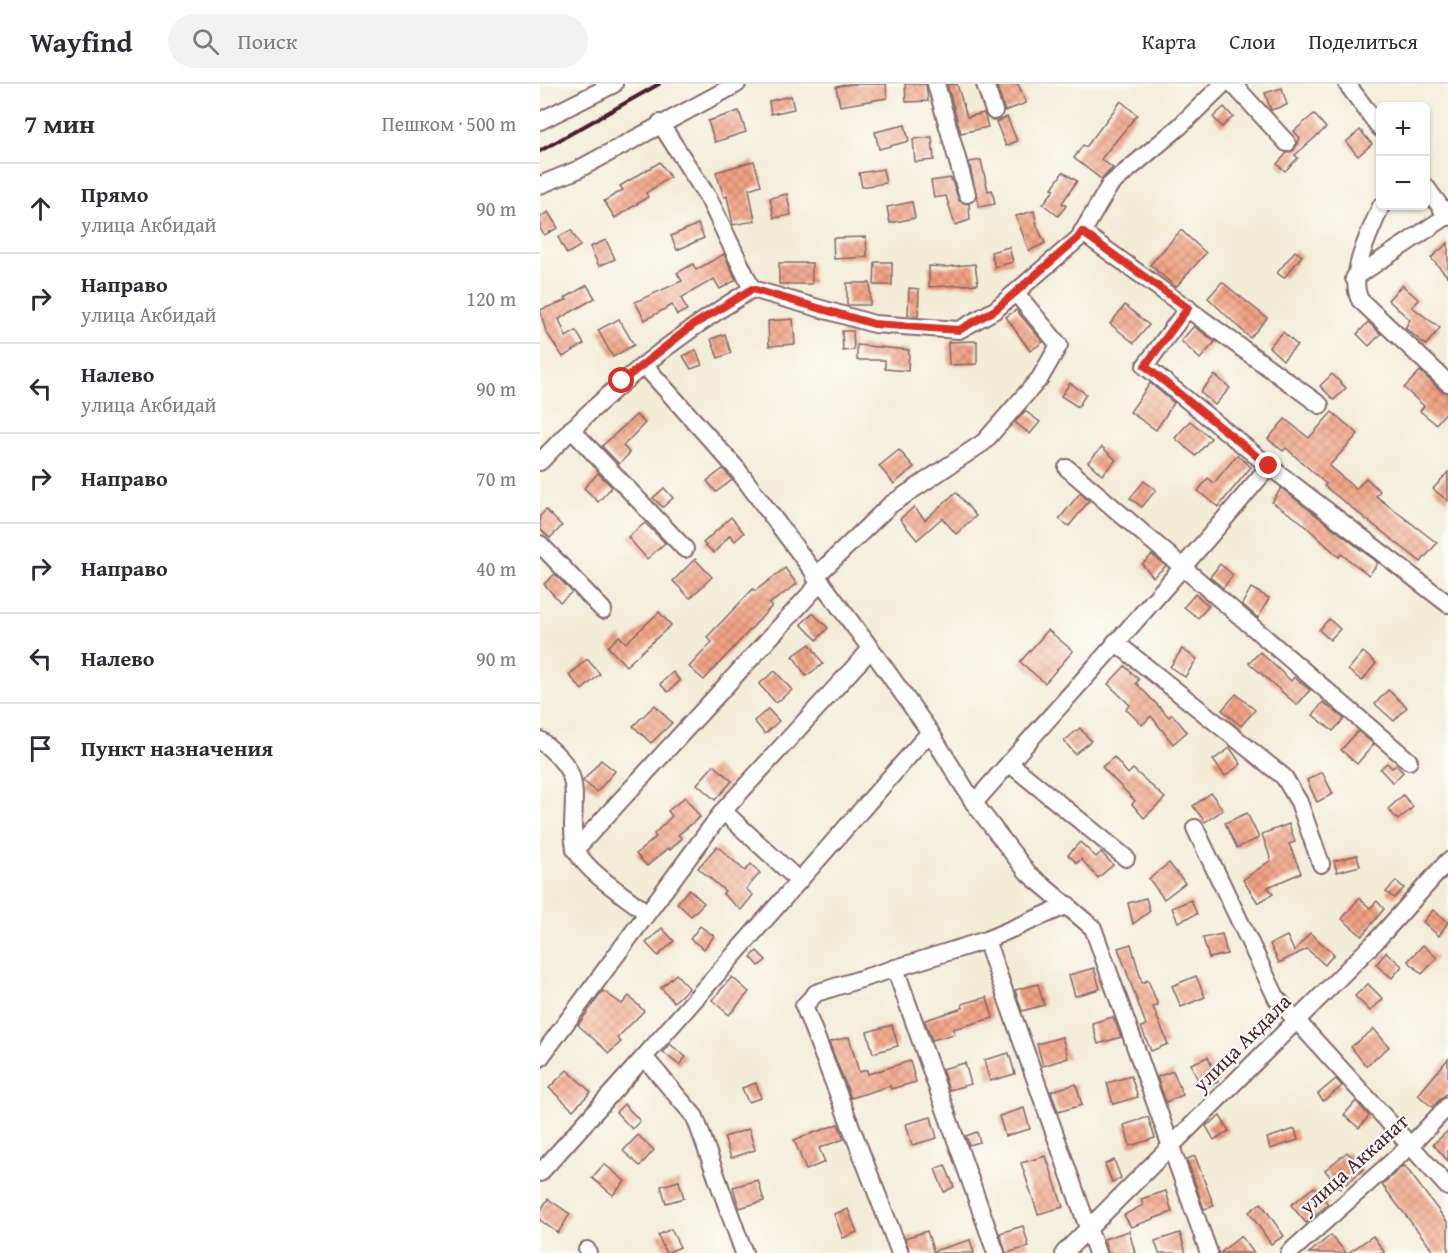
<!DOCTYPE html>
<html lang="ru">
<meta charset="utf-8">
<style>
body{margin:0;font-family:"Gentium Book Plus",serif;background:#f2f2f3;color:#2b2b33}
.controls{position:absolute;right:18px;top:18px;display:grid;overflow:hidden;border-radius:9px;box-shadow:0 2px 4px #0004}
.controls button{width:54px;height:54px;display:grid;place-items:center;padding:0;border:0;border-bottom:2px solid #e1e1e2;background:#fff;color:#2b2b33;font:30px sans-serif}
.stop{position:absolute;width:18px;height:18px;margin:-14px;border:4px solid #d93025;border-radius:50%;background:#fff}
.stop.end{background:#d93025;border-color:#fff;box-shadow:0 2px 6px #0008}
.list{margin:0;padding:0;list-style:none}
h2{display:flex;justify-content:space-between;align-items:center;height:78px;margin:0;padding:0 24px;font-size:26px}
h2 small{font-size:20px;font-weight:400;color:#7c7c81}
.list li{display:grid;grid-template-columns:39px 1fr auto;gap:18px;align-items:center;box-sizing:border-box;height:90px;padding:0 24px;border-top:2px solid #e1e1e2}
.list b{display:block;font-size:22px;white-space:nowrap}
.list p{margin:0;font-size:20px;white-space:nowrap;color:#7c7c81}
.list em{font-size:20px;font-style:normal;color:#7c7c81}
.icon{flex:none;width:33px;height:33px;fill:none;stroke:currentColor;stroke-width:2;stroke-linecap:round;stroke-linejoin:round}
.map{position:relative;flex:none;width:908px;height:1169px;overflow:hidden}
header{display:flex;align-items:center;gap:36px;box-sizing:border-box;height:84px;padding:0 30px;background:#fff;border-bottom:2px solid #e1e1e2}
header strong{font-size:28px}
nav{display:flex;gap:33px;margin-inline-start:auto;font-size:21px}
.search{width:420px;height:54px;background:#f2f2f3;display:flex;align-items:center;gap:15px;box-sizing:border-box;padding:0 21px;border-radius:33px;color:#7c7c81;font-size:22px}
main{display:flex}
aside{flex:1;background:#fff}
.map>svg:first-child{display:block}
.building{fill:url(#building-cross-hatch)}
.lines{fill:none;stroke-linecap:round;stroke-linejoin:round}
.minor-casing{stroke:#856768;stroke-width:20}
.minor{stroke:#fff;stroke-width:16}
.rail{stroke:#4a1f2b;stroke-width:4}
.route{stroke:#d93025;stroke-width:8}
.labels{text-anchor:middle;stroke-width:4.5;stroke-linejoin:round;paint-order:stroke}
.street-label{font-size:21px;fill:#4a1f2b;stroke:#fdfcf7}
</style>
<header>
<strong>Wayfind</strong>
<div class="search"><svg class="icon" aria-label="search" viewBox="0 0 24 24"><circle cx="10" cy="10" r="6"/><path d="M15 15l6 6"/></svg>Поиск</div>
<nav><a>Карта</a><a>Слои</a><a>Поделиться</a></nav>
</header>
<main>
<aside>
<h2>7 мин<small>Пешком · 500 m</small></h2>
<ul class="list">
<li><svg class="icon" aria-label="ahead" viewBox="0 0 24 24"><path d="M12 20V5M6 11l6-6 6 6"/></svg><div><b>Прямо</b><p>улица Акбидай</p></div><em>90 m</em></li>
<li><svg class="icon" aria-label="right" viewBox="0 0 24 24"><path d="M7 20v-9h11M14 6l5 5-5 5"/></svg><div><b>Направо</b><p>улица Акбидай</p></div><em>120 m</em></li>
<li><svg class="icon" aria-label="left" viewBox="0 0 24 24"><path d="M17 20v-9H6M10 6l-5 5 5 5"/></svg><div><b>Налево</b><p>улица Акбидай</p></div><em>90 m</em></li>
<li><svg class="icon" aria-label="right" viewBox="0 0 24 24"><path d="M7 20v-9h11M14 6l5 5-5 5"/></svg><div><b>Направо</b></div><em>70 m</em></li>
<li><svg class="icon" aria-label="right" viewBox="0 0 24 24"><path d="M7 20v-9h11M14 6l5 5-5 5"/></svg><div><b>Направо</b></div><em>40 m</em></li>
<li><svg class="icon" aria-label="left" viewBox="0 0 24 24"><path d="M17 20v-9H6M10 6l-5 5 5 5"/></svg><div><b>Налево</b></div><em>90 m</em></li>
<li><svg class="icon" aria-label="arrive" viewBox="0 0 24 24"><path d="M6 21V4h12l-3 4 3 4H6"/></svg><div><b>Пункт назначения</b></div></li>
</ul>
</aside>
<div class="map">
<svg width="908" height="1169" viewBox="0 0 908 1169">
<defs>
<pattern id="building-cross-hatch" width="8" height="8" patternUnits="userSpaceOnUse" patternTransform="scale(1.5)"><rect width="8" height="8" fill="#f2a384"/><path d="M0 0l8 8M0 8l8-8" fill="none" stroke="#c6846c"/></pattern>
</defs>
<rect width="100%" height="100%" fill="#fdfcf7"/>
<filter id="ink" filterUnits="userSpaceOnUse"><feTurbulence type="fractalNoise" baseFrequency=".0167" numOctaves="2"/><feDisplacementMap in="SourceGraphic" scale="12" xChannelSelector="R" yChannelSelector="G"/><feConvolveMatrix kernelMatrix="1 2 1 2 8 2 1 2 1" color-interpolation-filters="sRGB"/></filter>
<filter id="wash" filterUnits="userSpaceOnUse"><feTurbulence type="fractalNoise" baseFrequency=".008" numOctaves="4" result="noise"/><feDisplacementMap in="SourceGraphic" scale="24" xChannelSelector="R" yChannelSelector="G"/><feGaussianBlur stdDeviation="1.35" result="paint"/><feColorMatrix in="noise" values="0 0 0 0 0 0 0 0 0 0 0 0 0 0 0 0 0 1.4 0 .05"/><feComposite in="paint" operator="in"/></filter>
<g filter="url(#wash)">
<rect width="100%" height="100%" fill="#f3edd8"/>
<g id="blocks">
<g class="building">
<polygon points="310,0 346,0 347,14 300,22 296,3"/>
<polygon points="365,0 386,0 388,17 366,18"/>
<polygon points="407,0 417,0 427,33 444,29 448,43 421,49"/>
<polygon points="456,0 478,0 486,19 465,27"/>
<polygon points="742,4 747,21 731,26 725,9"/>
<polygon points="251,12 254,25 231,30 229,17"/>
<polygon points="581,17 597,31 561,75 573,84 561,95 534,74 543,61 546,63"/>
<polygon points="684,23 693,33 682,43 673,33"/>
<polygon points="199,27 206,48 175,58 168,37"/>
<polygon points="774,30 786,44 755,71 758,74 745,87 737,80 747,69 754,66 760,54 754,47"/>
<polygon points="467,33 477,57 466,62 456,38"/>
<polygon points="365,41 369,57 339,65 335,48"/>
<polygon points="820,46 832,60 818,72 806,58"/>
<polygon points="392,53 394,76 375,78 373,55"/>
<polygon points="441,76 448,107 452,106 455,120 439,123 429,78"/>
<polygon points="214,77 221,101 209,105 215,137 193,141 187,112 184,113 176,88"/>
<polygon points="120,78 130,93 106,109 108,113 75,134 64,117 83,106 80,102"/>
<polygon points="343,85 346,99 322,103 319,89"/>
<polygon points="523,88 537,97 522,119 526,122 518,132 503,120 515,105 512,104"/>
<polygon points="411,94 419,117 429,120 430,136 415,141 406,112 394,114 391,97"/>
<polygon points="247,110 251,131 234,134 230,114"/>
<polygon points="372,118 375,134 350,139 347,123"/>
<polygon points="494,127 497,142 505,159 489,167 476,132"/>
<polygon points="8,128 18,144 4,151 0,144 0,133"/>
<polygon points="158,140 164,154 137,166 131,152"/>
<polygon points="31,146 40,162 27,170 18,153"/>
<polygon points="641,146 666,169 636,203 610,181"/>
<polygon points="326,153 327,173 294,175 293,154"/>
<polygon points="66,156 75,175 59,182 50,163"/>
<polygon points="908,159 908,193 891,174"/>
<polygon points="469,163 473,178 455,183 451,168"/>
<polygon points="755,167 762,172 744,194 737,189"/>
<polygon points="184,170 196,196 180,205 174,195 141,214 147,226 137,231 132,221 105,236 95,218 142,197 137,189 153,180 156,186"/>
<polygon points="335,178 352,178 352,201 334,201"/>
<rect x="239" y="179" width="33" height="21"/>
<polygon points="435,180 438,200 389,203 389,182 406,183"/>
<polygon points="682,198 727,234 710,254 668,214"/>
<rect x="307" y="199" width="23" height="22"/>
<polygon points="47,201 55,214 19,235 26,253 36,247 44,260 23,273 6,248 0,226 27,216 25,214"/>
<polygon points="862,201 879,216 872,223 900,244 886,261 865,244 870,236 848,216"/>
<polygon points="369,204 379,205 378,232 368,231"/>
<polygon points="585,221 609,241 594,259 570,240"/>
<polygon points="476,226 503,258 490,267 466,233"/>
<polygon points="79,235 94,261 73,273 58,246"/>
<polygon points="253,235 255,260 229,262 228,237"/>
<polygon points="828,238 841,250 829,262 817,250"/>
<polygon points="654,242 675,258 660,275 641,257"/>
<polygon points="302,247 313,247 314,266 303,267"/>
<polygon points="743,248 757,261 743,276 729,263"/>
<polygon points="185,250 191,269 178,274 171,255"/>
<polygon points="437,257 437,280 409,281 408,258"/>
<polygon points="317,261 369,266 368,287 345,285 345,276 317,276"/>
<polygon points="156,266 162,281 151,285 143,272"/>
<polygon points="880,287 901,307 908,309 908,326 896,340 880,327 884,322 864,304"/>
<polygon points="792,290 806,304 794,316 780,302"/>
<polygon points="675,291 690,304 675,321 660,308"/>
<polygon points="530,299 546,310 538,323 521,312"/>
<polygon points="610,299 634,319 616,346 590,328"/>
<polygon points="485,327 500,338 490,350 475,338"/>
<polygon points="792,328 818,350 789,382 816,405 826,394 840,407 836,412 897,459 881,478 784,402 786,400 746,364 743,367 728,355 745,335 769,354"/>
<polygon points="96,331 105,339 83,362 90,369 79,380 62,362"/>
<polygon points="650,337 671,354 656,372 635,354"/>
<polygon points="562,363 576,376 562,391 548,378"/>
<polygon points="359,366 374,383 354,400 339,382"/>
<polygon points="697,371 711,383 678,423 658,407 668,394 674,399"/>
<polygon points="183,385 192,396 176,408 167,397"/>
<polygon points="908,388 908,417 893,405"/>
<polygon points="58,389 72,403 58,418 44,404"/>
<polygon points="604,397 616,406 602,423 590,414"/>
<polygon points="124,404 133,414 123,423 113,414"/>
<polygon points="741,404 838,479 829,491 801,470 799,473 760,437 732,418"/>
<polygon points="416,408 436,432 416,450 402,434 377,456 360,435 374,423 385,436"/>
<polygon points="540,409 549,417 529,442 519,435"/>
<polygon points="6,426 22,442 10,454 0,445 0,432"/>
<polygon points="191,433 204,449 195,457 190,451 174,469 163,459"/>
<polygon points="105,439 125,459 107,475 88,453"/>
<polygon points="612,471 626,482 613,493 602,480"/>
<polygon points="155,475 172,493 150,514 133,497"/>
<polygon points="680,480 693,491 683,504 670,493"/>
<polygon points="245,484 257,500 229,520 232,522 164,596 149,583 172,558 167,553 213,505 215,507"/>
<polygon points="15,490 32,508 20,518 4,500"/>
<polygon points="711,504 729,514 718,534 702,520"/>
<polygon points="655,510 669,522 658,534 644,523"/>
<polygon points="119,528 131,541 86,582 68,563 79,552 86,559"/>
<polygon points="273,529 288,544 277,556 261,540"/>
<polygon points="789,535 800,545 790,556 779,546"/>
<polygon points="508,546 533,567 505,599 480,578"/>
<polygon points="270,560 283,580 266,592 253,572"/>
<polygon points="642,565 657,575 645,593 630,583"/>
<polygon points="720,568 751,597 754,593 770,606 757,621 709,579"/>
<polygon points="823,568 836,579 822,597 808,586"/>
<polygon points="47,575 60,590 42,606 29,591"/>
<polygon points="585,582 599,596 596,599 629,633 632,630 647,648 633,660 611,632 602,641 586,625 590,621 568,600"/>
<polygon points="235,587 252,606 236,619 219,600"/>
<polygon points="133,588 140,597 128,608 120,600"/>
<polygon points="848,606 867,623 854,637 835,620"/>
<polygon points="696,610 715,626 701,642 682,626"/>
<polygon points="783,618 804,635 793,647 773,631"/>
<polygon points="115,621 132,639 111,659 93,642"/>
<polygon points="228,625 239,637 225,650 214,637"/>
<polygon points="540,644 551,657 535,670 524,657"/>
<polygon points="818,647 834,660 817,680 801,666"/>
<polygon points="690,664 701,680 685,692 673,676"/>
<polygon points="574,673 588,690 593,685 625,714 604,734 592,720 595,717 562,683"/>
<polygon points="61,676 75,687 57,708 43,697"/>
<polygon points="847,679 852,684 856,681 863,688 853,699 840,685"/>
<polygon points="174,681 192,697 175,716 157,700"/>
<polygon points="782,688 793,710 777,718 767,696"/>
<polygon points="671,709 683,726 665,738 653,722"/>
<polygon points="863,711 873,723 858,736 848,725"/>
<polygon points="145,713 160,733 138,751 142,754 130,766 128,764 107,782 96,770 116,753 114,750 132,732 128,727"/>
<polygon points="707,729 719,754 697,764 685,739"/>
<polygon points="749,740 755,758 749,760 761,789 728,803 733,810 718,819 703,796 731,776 722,750"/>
<polygon points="540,758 556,773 561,768 573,781 558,794 541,775 537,779 528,771"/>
<polygon points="177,762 205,787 211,780 220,789 206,805 213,811 201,826 183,810 185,807 158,784"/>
<polygon points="817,771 820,782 797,788 794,777"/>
<polygon points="629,779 645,799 624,815 609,795"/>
<polygon points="856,797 864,804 854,814 846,808"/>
<polygon points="149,805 164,819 151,832 137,819"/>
<polygon points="606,814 610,827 593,840 588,819"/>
<polygon points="819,814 830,824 837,817 844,825 822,852 802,835"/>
<polygon points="651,816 657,830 638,838 632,824"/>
<polygon points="893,826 908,838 899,852 883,838"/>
<polygon points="160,842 174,852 164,865 150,855"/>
<polygon points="122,844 134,857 118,872 106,859"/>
<polygon points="770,849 794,870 785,881 767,865 739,879 730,860 747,852 754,867"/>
<polygon points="682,850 687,870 669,874 663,854"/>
<polygon points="591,860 602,899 608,896 618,921 613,923 628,960 611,967 601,943 606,941 578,864"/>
<polygon points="883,861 897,874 882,890 868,877"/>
<polygon points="217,867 226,876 219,882 211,873"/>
<polygon points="846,868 862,882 852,894 836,881"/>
<polygon points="554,884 560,905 535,912 529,891"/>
<polygon points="136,890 149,904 134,918 121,904"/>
<polygon points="656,892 665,913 641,923 632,902"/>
<polygon points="192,893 209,908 189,931 172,916"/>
<polygon points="498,900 504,921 482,927 475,906"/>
<polygon points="828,900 843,915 830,927 815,912"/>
<polygon points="63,907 82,920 89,912 104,927 77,954 81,958 69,969 38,941"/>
<polygon points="447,913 453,934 413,945 415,950 392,956 385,936 423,924 422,920"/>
<polygon points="573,933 581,953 558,960 552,939"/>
<polygon points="352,941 358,962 333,969 327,948"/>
<polygon points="834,945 849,963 826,982 811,963"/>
<polygon points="309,953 319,988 327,986 328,990 370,977 376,998 351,1005 350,1002 311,1014 289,958"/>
<polygon points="522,953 528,974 503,982 497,960"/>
<polygon points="130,960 146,973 139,981 123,968"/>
<polygon points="469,969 475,990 450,997 444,976"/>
<polygon points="668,973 678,998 661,1004 651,980"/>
<polygon points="908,975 908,1008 892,1023 878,1011"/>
<polygon points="425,979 431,1000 409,1006 402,985"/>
<polygon points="27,986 51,1008 33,1026 9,1004"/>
<polygon points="633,987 643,1011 626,1018 617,993"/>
<polygon points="591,992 598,1013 573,1020 567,999"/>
<polygon points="796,995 802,1002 783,1017 778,1010"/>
<polygon points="216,999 221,1014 208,1018 202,1004"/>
<polygon points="536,1000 542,1021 518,1028 511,1007"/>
<polygon points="816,1017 829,1032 819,1044 804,1031"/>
<polygon points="84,1020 100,1037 92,1045 76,1028"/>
<polygon points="484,1024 490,1045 465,1052 459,1032"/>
<polygon points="680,1032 689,1047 674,1056 666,1042"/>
<polygon points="391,1033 397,1054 372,1061 366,1040"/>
<polygon points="608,1033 615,1054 590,1062 584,1041"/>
<polygon points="298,1040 304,1055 279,1064 285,1078 266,1086 254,1056"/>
<polygon points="209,1045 215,1066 191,1074 184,1053"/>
<polygon points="755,1045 758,1056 730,1065 727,1054"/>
<polygon points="908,1047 908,1077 893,1060"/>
<polygon points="437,1048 440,1058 429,1061 426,1052"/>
<polygon points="98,1051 114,1066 100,1082 83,1067"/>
<polygon points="807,1068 823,1086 800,1105 785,1086"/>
<polygon points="506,1072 523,1123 498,1130 481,1079"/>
<polygon points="655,1072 674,1122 664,1125 647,1075"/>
<polygon points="574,1076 581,1094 572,1098 565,1080"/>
<polygon points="64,1080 85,1097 73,1111 52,1094"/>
<polygon points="405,1081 414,1103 404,1108 395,1085"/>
<polygon points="864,1081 908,1139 908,1169 895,1169 842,1101"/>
<polygon points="218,1096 224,1117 199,1124 193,1103"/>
<polygon points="139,1097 144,1114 126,1119 121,1102"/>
<polygon points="774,1103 788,1120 766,1139 751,1121"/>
<polygon points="626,1107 632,1128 591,1143 584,1131 603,1121 601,1115"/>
<polygon points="8,1115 30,1130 18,1149 0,1136 0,1127"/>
<polygon points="721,1119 744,1152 731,1160 709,1128"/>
<polygon points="308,1125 317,1148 303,1154 294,1130"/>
<polygon points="483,1142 489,1163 466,1169 460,1149"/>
<polygon points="131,1145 140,1163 126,1169 118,1151"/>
<polygon points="387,1147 394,1169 370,1169 365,1154"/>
<polygon points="589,1147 595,1169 568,1169 564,1155"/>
<polygon points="640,1149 646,1169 619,1169 615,1157"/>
<polygon points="791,1151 806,1169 769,1169"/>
<polygon points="701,1152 714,1169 680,1169"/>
<polygon points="833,1152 845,1169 808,1169"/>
<polygon points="430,1156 434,1169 394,1169 394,1167"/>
</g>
</g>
</g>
<g filter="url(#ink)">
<use href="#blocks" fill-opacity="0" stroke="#856768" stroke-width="1.5"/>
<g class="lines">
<defs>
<g id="minor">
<polyline points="396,0 427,110"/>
<polyline points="445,0 454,27"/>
<polyline points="693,0 747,59"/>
<polyline points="807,0 840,44"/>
<polyline points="0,37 74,0"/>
<polyline points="120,39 169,115 212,205"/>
<polyline points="0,101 37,86 197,0"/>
<polyline points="886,103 908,133"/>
<path d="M841,122C831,147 807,191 820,216L908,299"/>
<polyline points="542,148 780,321"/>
<polyline points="814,194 907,132"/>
<polyline points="648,224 605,282 729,382 908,520"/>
<polyline points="104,281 197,385 331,565 390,648 434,719 488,789 553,844 669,1169"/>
<polyline points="31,345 145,465"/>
<path d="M0,378C65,308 131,255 212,205L334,240L419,246L455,226L539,154L570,101L639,43L683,0"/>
<polyline points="527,384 869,677"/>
<polyline points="0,460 63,526"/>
<polyline points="275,493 350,421 444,358 500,294 519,261 476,209"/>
<polyline points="575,558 744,693 759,718 781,780"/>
<path d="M0,656C37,686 35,695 33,741C33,749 33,761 37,768C49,790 87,813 107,829"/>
<polyline points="469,679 586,774"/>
<path d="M434,719C532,607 634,497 729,382"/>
<polyline points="183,727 259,797 104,973 155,1033 204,1169"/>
<polyline points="655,744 737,915 908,1103"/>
<polyline points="35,766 280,499"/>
<polyline points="259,797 390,648"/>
<polyline points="446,856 557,1169"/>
<polyline points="355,884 456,1169"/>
<polyline points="0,974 183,727 331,565"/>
<polyline points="0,1089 104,973"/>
<polyline points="47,1166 48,1169"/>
<polyline points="360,1169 264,922 276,909 446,856 528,821"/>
<polyline points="524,1169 836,857 908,777"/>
<polyline points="749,1169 872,1060 908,1022"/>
</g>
</defs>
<use href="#minor" class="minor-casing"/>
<use href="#minor" class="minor"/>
<polyline class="rail" points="0,67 119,0"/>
</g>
</g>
<g class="lines" filter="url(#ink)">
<polyline class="route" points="82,297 153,241 212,205 334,240 419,246 455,226 538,154 542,148 648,224 605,282 729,382"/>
</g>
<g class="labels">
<g class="street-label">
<text transform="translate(702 959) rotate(-45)" y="7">улица Акдала</text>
<text transform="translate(814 1080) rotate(-42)" y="7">улица Акканат</text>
</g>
</g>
</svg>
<div class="controls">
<button>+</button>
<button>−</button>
</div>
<div class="stop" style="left:82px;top:297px"></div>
<div class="stop end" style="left:729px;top:382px"></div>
</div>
</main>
